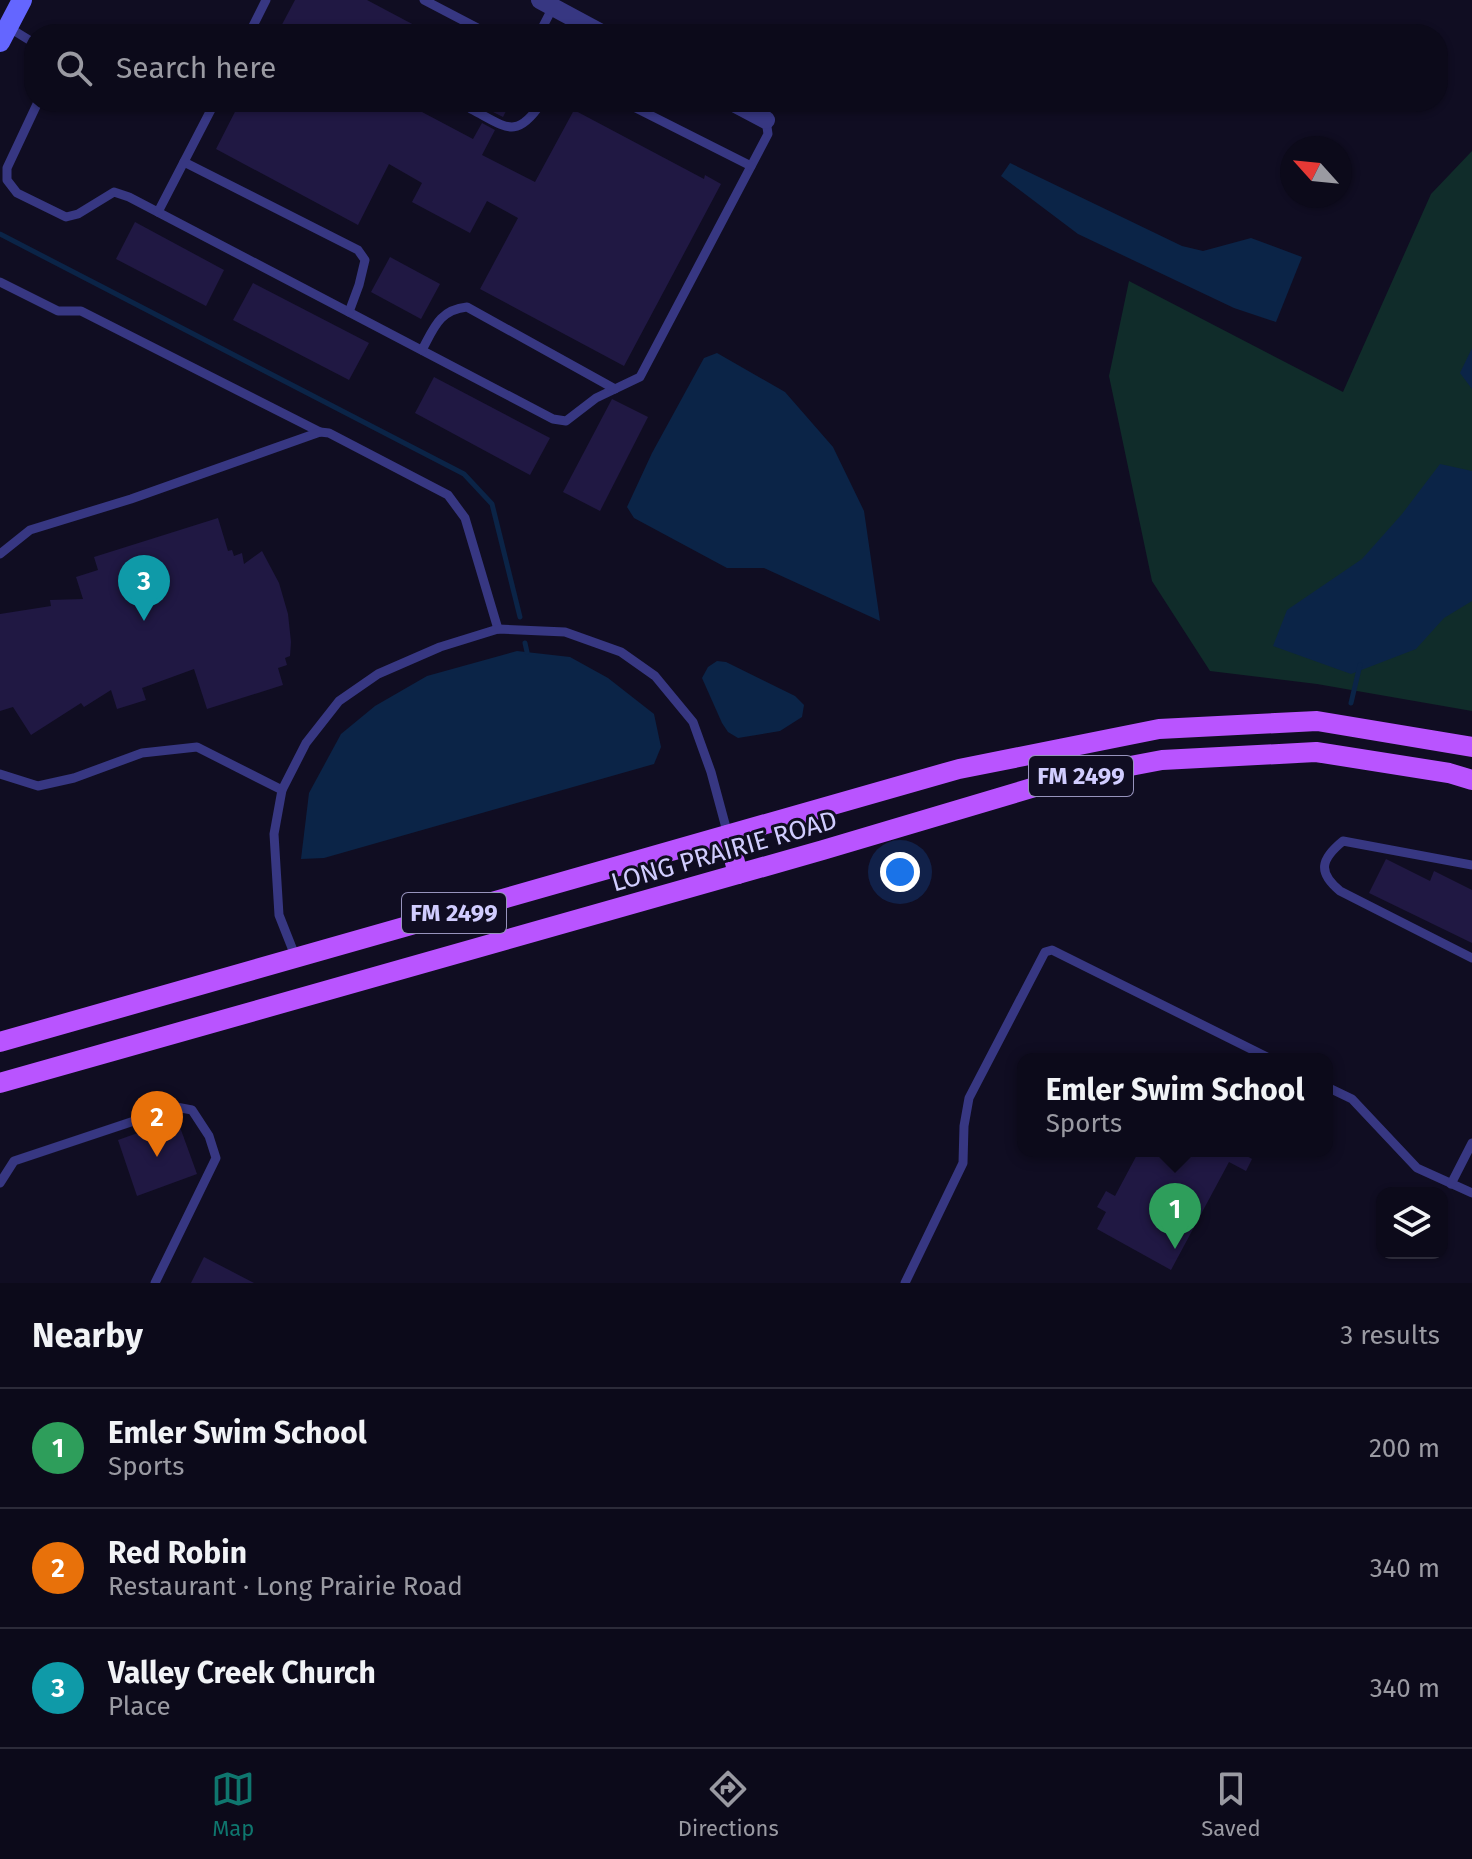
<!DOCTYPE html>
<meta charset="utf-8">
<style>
body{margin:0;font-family:"Fira Sans",sans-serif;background:#1a1827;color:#f1f3f6}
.controls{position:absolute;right:24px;bottom:24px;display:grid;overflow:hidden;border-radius:16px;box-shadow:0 2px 6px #0004}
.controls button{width:72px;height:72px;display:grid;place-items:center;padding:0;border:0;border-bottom:2px solid #2c2b39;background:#0c0a1a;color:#f1f3f6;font:40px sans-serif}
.compass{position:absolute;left:1280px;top:136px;width:72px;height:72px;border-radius:50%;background:#0c0a1a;box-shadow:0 2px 6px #0004;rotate:297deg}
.you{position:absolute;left:900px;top:872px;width:28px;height:28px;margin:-20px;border:6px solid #fff;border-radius:50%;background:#1a73e8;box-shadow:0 0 0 12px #1a73e833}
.badge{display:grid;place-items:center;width:52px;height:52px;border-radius:50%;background:#0f766e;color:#fff;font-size:26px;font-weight:700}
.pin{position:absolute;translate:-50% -66px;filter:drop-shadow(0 2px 4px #0008)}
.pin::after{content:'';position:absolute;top:42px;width:28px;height:24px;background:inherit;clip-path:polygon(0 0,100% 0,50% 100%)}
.popup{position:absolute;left:1017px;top:1053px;width:316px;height:104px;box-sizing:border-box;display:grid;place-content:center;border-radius:16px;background:#0c0a1a;filter:drop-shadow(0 2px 6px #0005);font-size:26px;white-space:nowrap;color:#9a9aa2}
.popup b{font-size:30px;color:#f1f3f6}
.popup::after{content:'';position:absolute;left:50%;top:100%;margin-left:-16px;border:16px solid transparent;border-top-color:#0c0a1a}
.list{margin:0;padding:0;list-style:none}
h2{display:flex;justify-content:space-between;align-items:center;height:104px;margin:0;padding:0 32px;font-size:34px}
h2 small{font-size:26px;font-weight:400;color:#9a9aa2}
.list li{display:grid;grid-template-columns:52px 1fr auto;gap:24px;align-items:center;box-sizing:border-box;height:120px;padding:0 32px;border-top:2px solid #2c2b39}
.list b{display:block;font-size:30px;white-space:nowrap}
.list p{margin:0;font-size:26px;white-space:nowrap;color:#9a9aa2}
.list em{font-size:26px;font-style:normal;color:#9a9aa2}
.icon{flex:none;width:44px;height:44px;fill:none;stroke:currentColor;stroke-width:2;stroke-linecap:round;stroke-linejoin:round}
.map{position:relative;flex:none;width:1472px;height:1283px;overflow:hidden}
.search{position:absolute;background:#0c0a1a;box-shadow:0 2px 6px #0004;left:24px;right:24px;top:24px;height:88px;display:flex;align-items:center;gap:20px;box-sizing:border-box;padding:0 28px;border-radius:32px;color:#9a9aa2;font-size:30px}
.sheet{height:464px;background:#0c0a1a}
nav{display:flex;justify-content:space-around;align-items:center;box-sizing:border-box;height:112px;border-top:2px solid #2c2b39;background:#0c0a1a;font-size:22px;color:#9a9aa2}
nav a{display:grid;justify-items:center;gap:4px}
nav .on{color:#0f766e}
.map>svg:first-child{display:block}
.green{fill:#102c2a}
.water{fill:#0b2447}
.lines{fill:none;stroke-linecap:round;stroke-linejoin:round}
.stream{stroke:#0b2447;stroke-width:5}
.building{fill:#201843}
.service{stroke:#373782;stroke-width:9}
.minor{stroke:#373782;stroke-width:18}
.secondary{stroke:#6466ff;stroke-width:20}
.primary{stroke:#b954ff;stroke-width:20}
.labels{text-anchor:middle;stroke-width:6;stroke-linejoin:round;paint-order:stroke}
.shield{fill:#100d22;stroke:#9793bd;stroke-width:2}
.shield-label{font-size:24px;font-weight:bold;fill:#d1cdff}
.street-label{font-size:26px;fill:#d1cdff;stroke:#100d22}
</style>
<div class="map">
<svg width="1472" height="1283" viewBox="0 0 1472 1283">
<rect width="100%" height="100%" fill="#100d22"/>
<polygon class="green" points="1472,151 1472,711 1317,684 1210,671 1152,581 1109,376 1129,281 1343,392 1431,194"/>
<g class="water">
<polygon points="1010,163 1182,246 1203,251 1251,238 1302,257 1276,322 1234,308 1078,234 1001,176"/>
<polygon points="1472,348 1472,389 1460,373"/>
<polygon points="717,353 785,392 833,447 864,511 880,621 764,568 727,568 634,518 627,507 652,453 704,358"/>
<polygon points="1440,464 1472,471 1472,601 1444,618 1416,649 1351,674 1273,646 1287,610 1362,559 1402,514"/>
<polygon points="517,651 570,657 608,678 654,714 661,747 654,764 324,858 301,859 309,793 341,734 375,706 427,676"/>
<polygon points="717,661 726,662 795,696 804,705 802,717 780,731 738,738 728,732 722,723 702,678 708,667"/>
</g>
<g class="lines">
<g class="stream">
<polyline points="0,234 464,474 492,504 520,617"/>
<polyline points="525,643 527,652"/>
<polyline points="1351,703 1360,665"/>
</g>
</g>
<g class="building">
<polygon points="295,0 367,0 431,34 277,34"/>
<polygon points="240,102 427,102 422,112 473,139 482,123 495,130 482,155 535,182 574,110 704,179 705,175 721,184 624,366 480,289 518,218 487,201 470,233 412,202 422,183 389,164 358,225 216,149"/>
<polygon points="493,102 507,109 503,117 489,110"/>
<polygon points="135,222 224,270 206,306 116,259"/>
<polygon points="390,257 440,284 421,319 371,292"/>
<polygon points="253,283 369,343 349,380 233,320"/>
<polygon points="434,377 550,438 530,475 415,413"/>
<polygon points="612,399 648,417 600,511 563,492"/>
<polygon points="218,518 228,551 232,550 234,556 242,553 244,564 262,551 279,583 288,614 291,642 290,656 285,658 287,665 278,668 283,685 207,709 194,669 142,688 146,700 117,709 111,690 84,707 81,703 31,735 13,707 0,711 0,614 51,606 50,600 83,599 76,577 98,570 94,557"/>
<polygon points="1386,859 1430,881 1434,871 1472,890 1472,943 1369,893"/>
<polygon points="177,1119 197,1174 137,1196 118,1140"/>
<polygon points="1139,1151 1238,1151 1252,1159 1246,1171 1229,1162 1171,1270 1097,1229 1106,1212 1097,1207 1106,1191 1115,1196"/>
<polygon points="204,1257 254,1283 191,1283"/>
</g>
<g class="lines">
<g class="service">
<polyline points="424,0 489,34"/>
<polyline points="8,27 34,43"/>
<polyline points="249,34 266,0"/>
<polyline points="539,34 553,7"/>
<polyline points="38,102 7,168 7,180 17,193 66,217 78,214 114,192 129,197 553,419 566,421 596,398 640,377 768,134 766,120"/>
<path d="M470,102L471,109C506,127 516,141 542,102"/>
<polyline points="624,102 751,166"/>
<polyline points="184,162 358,250 365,260 359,285 349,312"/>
<polyline points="158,212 215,102"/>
<polyline points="0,282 58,311 81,311 320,432"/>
<path d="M422,350C434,328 439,310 467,307L615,389"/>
<polyline points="0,554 30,530 131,499 320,432 329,433 448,495 465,518 498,629"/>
<polyline points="0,774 38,786 74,778 142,753 197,747 282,790"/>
<path d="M1472,865L1343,841C1321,859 1317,872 1340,891L1472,958"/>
<polyline points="296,958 279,915 274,834 282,790 306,743 339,701 378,674 440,647 498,629 565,632 621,652 655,676 693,722 711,772 728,835"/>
<polyline points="1327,1087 1352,1099 1417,1168 1472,1193"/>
<polyline points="0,1183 14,1161 176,1107 192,1110 209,1136 216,1158 155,1283"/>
<polyline points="1451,1184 1472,1143"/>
<polyline points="905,1283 963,1163 964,1126 969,1098 1045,952 1052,950 1271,1059"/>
</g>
<g class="minor">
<polyline points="540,0 603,34"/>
<polyline points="732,102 766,120"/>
</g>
<polyline class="secondary" points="0,42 22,0"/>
<g class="primary">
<polyline points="728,835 738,874"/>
<polyline points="0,1042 959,769 1159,729 1317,721 1472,747"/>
<polyline points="0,1083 823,850 1062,779 1162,760 1316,752 1449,773 1472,780"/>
</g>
</g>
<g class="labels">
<g class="shield">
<rect x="1029" y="756" width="104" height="40" rx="6"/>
<rect x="402" y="893" width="104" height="40" rx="6"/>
</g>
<g class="shield-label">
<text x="1081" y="784">FM 2499</text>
<text x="454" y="921">FM 2499</text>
</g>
<g class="street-label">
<text transform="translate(724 851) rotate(-16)" y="9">LONG PRAIRIE ROAD</text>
</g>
</g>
</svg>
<div class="controls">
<button><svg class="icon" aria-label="layers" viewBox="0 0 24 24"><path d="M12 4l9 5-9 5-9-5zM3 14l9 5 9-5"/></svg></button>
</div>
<svg class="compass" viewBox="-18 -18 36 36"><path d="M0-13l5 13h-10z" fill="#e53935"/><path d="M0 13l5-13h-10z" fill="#9a9aa2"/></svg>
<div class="you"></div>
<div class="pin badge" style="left:1175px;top:1249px;background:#2e9e5b">1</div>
<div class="popup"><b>Emler Swim School</b>Sports</div>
<div class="pin badge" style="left:157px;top:1157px;background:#e8710a">2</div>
<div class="pin badge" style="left:144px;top:621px;background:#0f9aa8">3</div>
<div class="search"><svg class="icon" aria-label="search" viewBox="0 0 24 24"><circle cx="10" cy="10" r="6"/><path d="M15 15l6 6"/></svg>Search here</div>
</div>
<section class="sheet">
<h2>Nearby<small>3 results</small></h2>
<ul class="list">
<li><span class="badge" style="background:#2e9e5b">1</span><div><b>Emler Swim School</b><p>Sports</p></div><em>200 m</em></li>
<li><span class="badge" style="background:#e8710a">2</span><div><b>Red Robin</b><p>Restaurant · Long Prairie Road</p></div><em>340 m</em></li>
<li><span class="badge" style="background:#0f9aa8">3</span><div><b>Valley Creek Church</b><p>Place</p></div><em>340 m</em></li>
</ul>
</section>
<nav>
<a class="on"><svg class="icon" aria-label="map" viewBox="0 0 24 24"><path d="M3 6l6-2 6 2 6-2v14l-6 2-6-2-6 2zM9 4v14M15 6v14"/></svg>Map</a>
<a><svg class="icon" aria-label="directions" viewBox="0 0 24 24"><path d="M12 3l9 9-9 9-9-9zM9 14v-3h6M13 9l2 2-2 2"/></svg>Directions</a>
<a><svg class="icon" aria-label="saved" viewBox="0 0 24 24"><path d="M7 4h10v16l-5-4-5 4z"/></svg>Saved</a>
</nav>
